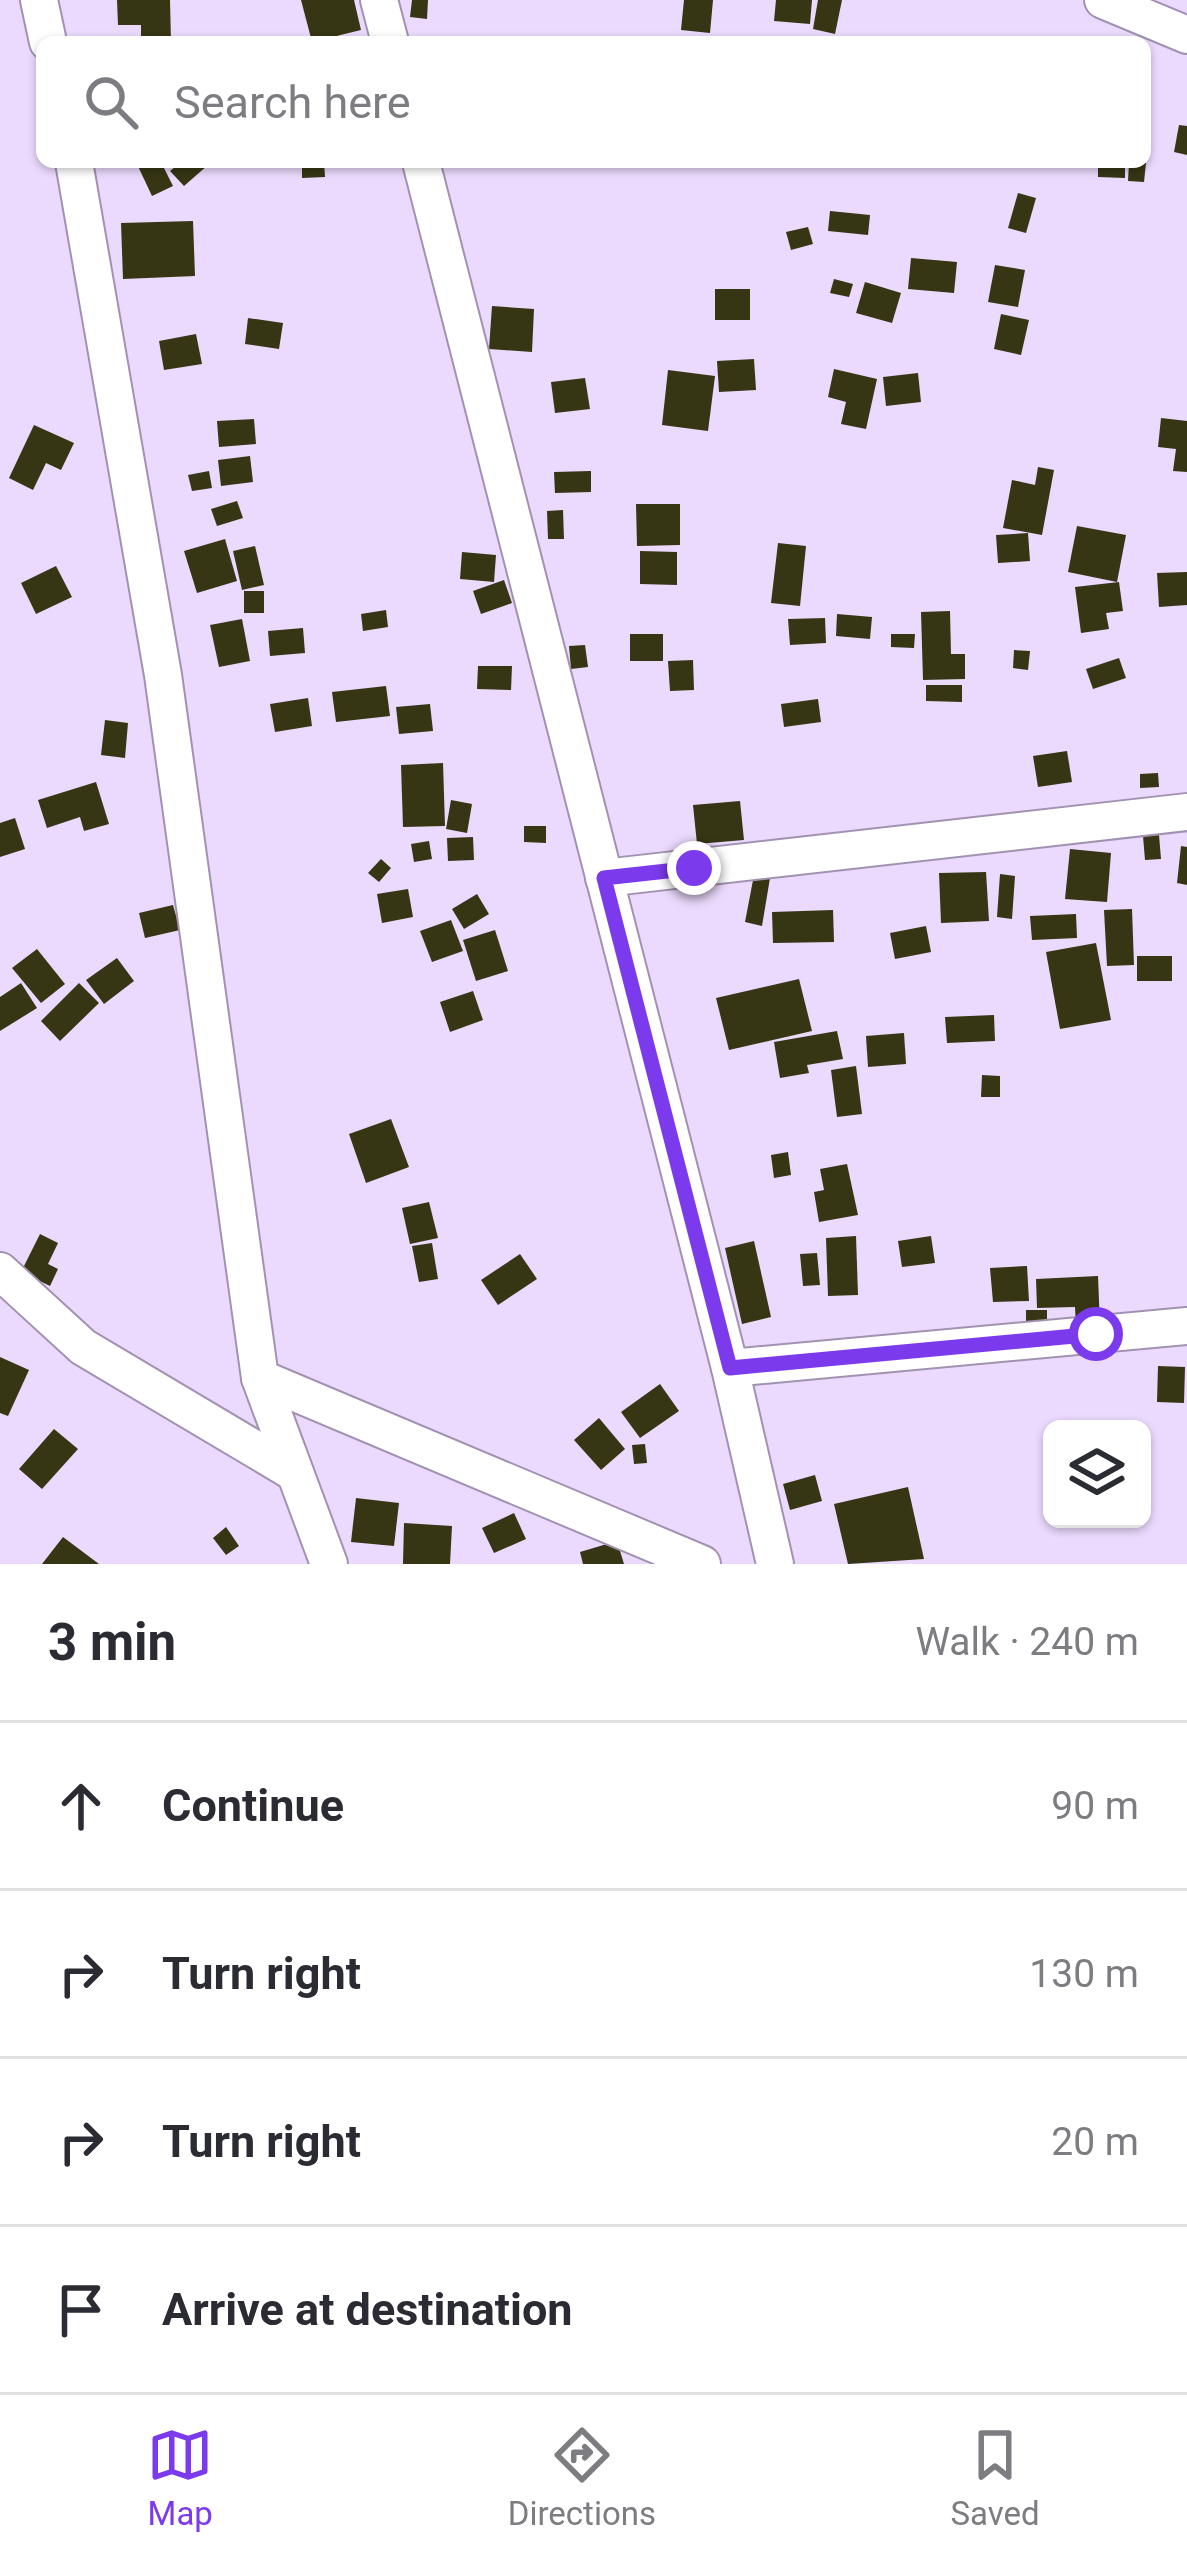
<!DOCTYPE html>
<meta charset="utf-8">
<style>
body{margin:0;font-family:Roboto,sans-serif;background:#f2f2f3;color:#2b2b33}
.controls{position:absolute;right:36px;bottom:36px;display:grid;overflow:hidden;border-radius:18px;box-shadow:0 3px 9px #0004}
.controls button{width:108px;height:108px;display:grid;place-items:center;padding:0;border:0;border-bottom:3px solid #e1e1e2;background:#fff;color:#2b2b33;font:60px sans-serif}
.stop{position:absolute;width:36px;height:36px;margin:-27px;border:9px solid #7c3aed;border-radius:50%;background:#fff}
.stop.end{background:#7c3aed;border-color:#fff;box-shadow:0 3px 12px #0008}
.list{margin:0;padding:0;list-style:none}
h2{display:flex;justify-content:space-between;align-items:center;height:156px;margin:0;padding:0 48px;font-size:51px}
h2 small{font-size:39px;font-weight:400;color:#7c7c81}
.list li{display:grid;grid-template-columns:78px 1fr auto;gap:36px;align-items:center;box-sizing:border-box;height:168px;padding:0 48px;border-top:3px solid #e1e1e2}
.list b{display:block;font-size:45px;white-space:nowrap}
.list em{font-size:39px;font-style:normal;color:#7c7c81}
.icon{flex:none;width:66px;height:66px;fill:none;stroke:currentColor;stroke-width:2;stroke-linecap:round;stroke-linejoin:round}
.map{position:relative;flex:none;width:1187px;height:1564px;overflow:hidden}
.search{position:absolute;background:#fff;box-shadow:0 3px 9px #0004;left:36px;right:36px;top:36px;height:132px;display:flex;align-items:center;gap:30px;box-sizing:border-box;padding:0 42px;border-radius:18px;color:#7c7c81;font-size:45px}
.sheet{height:828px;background:#fff}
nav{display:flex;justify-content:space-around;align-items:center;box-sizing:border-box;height:168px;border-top:3px solid #e1e1e2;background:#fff;font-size:33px;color:#7c7c81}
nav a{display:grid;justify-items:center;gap:6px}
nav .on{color:#7c3aed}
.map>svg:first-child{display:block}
.building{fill:#363514}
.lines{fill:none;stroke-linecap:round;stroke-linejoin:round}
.minor-casing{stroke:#a292b2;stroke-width:40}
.minor{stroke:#fff;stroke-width:36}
.route{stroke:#7c3aed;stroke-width:15}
</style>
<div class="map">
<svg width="1187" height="1564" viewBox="0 0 1187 1564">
<rect width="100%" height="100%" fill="#ebdafd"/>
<g class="building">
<polygon points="117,0 170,0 171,42 141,42 141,25 118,25"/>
<polygon points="301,0 354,0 361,30 312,42"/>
<polygon points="412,0 428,0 427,19 410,17"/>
<polygon points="684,0 713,0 710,33 681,30"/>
<polygon points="776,0 812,0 810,24 774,21"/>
<polygon points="818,0 842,0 835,34 813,29"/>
<polygon points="1179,125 1187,126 1187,155 1174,152"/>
<polygon points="136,162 161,162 173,186 152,196"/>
<polygon points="181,162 206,162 208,165 184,186 170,171"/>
<polygon points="302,162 324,162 325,177 302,178"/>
<polygon points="1098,162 1125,162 1125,178 1098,177"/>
<polygon points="1129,162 1146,163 1144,182 1128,181"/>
<polygon points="1018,193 1036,198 1026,233 1008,228"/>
<polygon points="830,211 870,215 868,235 828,231"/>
<polygon points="193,221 195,276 123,279 121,223"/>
<polygon points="808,227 813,244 791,250 786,232"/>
<polygon points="911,258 957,262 954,293 908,289"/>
<polygon points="995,265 1025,270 1018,307 988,302"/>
<polygon points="834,279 853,284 849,297 830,293"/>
<polygon points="865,282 901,293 892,323 856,313"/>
<rect x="715" y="289" width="35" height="31"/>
<polygon points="492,306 534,309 532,352 489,349"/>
<polygon points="1001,314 1029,320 1021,355 994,349"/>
<polygon points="248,318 283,323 279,349 245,344"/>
<polygon points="196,334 202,364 164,370 159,341"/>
<polygon points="754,359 756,390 719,392 717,361"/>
<polygon points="834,369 877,379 866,429 841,424 846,402 828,397"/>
<polygon points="668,370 715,376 708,431 662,425"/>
<polygon points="918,373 921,402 886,406 883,377"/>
<polygon points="585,378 590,409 555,413 551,382"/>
<polygon points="1161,418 1187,421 1187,472 1173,471 1176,449 1158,447"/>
<polygon points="254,419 256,444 219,447 217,421"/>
<polygon points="34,425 74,443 61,470 46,463 33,490 9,478"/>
<polygon points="250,456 253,482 221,486 218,460"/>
<polygon points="1038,467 1054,470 1042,535 1003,528 1012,480 1035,485"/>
<polygon points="209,471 212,488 192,491 188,475"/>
<polygon points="591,471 591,492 555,493 554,472"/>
<polygon points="237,501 243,518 217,526 211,509"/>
<polygon points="636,504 680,504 680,545 637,546"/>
<polygon points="563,510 564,539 548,539 547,511"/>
<polygon points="1077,526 1126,535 1117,582 1068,572"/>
<polygon points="1028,533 1030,561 998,563 996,535"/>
<polygon points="225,539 237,581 197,593 184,551"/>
<polygon points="778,543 806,546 800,606 771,603"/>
<polygon points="255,546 264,585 242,590 233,551"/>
<polygon points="640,551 677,552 677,585 640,584"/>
<polygon points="462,552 496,555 494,582 460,579"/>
<polygon points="56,566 72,597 36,614 21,583"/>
<polygon points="1187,572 1187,605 1159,607 1157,573"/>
<polygon points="504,580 512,603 481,614 473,591"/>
<polygon points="1119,582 1123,611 1106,613 1109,629 1081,633 1075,587"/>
<rect x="244" y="591" width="20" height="22"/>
<polygon points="386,610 388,627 363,631 361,614"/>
<polygon points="950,611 951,654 965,654 965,679 923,680 921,612"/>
<polygon points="837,614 872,617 870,639 836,636"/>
<polygon points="825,618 826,643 790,645 788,619"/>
<polygon points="242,619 250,661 219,667 210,625"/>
<polygon points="303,628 305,653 270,656 268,631"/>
<rect x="630" y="634" width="33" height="27"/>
<polygon points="891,634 915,634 914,648 891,647"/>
<polygon points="585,645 588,667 571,669 569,646"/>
<polygon points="1014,650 1030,651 1028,670 1013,668"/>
<polygon points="1119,658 1126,678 1093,689 1086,669"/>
<polygon points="693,660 694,690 670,691 668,661"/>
<polygon points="478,666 512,666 511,690 477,689"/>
<polygon points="926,685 962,685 962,702 926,701"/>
<polygon points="386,686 390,716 336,722 332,692"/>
<polygon points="308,698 312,726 275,732 270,704"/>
<polygon points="818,699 821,722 784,727 781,704"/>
<polygon points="430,704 433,731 399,734 396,707"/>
<polygon points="105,720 128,723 125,758 101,755"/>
<polygon points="1067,751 1072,782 1038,787 1033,756"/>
<polygon points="443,763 445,826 403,827 401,765"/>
<polygon points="1158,773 1159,787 1140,788 1140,774"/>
<polygon points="96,782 109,824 84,831 80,817 47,828 38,800"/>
<polygon points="451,800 472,804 467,833 446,829"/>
<polygon points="740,801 744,840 697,844 693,805"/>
<polygon points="15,818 25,849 0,857 0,823"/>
<polygon points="524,826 546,826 546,843 524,842"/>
<polygon points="1159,835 1161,859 1145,860 1143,836"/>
<polygon points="473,837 474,860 448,861 447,838"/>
<polygon points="429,841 432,859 414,862 411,844"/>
<polygon points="1181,846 1187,847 1187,885 1177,883"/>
<polygon points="1070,849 1111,853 1107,902 1065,899"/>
<polygon points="381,859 391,868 379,882 368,873"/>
<polygon points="986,872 989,921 941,923 939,873"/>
<polygon points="1000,874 1015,876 1012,919 997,917"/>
<polygon points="754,875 770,878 762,926 745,922"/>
<polygon points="408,889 413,917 382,923 377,894"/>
<polygon points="477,894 489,914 464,929 452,909"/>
<polygon points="173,905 180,930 145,938 139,913"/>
<polygon points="1132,909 1134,965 1107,966 1104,910"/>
<polygon points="833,910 834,942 773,943 772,912"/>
<polygon points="1076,914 1077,938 1032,940 1030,916"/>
<polygon points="451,920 463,951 432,962 420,931"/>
<polygon points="926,926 931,952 895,959 890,933"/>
<polygon points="495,930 508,971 476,981 463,940"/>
<polygon points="1096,943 1111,1020 1060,1029 1046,952"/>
<polygon points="37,949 65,984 41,1003 12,968"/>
<rect x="1137" y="956" width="35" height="25"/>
<polygon points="117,958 134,981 104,1004 86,980"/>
<polygon points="799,979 812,1031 729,1050 716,998"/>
<polygon points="21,983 37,1008 0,1031 0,997"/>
<polygon points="79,983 99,1003 60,1041 41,1021"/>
<polygon points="473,991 483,1020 450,1032 440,1002"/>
<polygon points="994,1015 995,1041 947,1043 945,1017"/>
<polygon points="837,1031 843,1059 807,1065 809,1073 780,1078 774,1042"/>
<polygon points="904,1033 906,1064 868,1067 866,1036"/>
<polygon points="856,1066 862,1114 837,1117 831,1070"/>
<polygon points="982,1075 1000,1076 1000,1097 981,1097"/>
<polygon points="391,1119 409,1167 366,1183 349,1134"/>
<polygon points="788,1152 791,1175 774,1178 771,1155"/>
<polygon points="847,1164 858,1215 819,1222 814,1192 824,1190 820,1169"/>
<polygon points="429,1202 438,1238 410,1244 402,1208"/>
<polygon points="40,1234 58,1243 48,1264 58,1269 50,1286 21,1272"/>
<polygon points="856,1236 858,1295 828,1296 826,1238"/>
<polygon points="931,1236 935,1263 902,1267 898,1241"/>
<polygon points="754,1241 771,1317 742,1324 725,1248"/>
<polygon points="432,1243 438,1279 419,1282 412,1246"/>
<polygon points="817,1253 820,1285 803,1286 800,1254"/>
<polygon points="520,1254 537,1279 498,1305 481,1280"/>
<polygon points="1027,1266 1029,1301 993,1302 990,1268"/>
<polygon points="1098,1276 1100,1326 1076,1327 1075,1307 1037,1308 1036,1279"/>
<polygon points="1026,1310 1047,1310 1047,1325 1026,1324"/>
<polygon points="0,1357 29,1370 8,1416 0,1413"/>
<polygon points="1158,1366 1185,1367 1184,1403 1157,1402"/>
<polygon points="660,1384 679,1411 640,1438 621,1412"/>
<polygon points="599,1418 625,1449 601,1470 574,1440"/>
<polygon points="54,1429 78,1449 42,1489 19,1469"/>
<polygon points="645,1444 647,1463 634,1464 632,1445"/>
<polygon points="815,1475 822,1501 790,1510 783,1484"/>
<polygon points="908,1487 924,1559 848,1564 834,1504"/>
<polygon points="356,1498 399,1503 394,1546 351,1542"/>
<polygon points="514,1513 526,1539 494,1553 482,1528"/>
<polygon points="404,1523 452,1526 450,1564 403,1564"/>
<polygon points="226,1527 239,1546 226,1555 213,1538"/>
<polygon points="63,1537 99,1564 42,1564"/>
<polygon points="617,1541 624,1564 583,1564 580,1552"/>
</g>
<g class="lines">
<defs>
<g id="minor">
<polyline points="39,0 48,42"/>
<polyline points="379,0 390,42"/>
<polyline points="1103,0 1187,35"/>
<polyline points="74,162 163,675 260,1378 329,1564"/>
<polyline points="421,162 730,1368 775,1564"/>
<polyline points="604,878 1187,812"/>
<polyline points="0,1271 83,1347 295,1473"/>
<polyline points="730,1368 1187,1326"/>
<polyline points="260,1378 702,1564"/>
</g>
</defs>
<use href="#minor" class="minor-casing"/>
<use href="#minor" class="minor"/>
</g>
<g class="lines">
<polyline class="route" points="694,868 604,878 730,1368 1096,1334"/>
</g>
</svg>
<div class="controls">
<button><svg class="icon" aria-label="layers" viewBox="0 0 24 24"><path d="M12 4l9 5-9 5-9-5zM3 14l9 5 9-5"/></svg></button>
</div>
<div class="stop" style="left:1096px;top:1334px"></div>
<div class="stop end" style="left:694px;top:868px"></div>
<div class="search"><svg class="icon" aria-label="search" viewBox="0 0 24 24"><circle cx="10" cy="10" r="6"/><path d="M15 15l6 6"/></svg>Search here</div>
</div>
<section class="sheet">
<h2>3 min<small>Walk · 240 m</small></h2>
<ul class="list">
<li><svg class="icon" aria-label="ahead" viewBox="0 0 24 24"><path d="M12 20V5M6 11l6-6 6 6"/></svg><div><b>Continue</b></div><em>90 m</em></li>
<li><svg class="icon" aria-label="right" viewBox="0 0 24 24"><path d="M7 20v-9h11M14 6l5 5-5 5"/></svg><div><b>Turn right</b></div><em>130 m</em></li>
<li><svg class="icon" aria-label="right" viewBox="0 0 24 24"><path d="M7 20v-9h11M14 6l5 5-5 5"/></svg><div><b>Turn right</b></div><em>20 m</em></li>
<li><svg class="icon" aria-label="arrive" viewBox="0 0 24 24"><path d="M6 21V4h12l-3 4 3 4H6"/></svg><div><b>Arrive at destination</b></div></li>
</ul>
</section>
<nav>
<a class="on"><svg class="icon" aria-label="map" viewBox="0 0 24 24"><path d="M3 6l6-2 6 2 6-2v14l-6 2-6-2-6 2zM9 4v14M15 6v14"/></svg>Map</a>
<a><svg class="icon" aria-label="directions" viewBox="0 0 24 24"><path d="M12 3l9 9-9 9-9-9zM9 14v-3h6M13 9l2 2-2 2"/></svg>Directions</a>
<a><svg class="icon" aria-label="saved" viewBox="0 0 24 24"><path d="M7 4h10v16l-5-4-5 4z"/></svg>Saved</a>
</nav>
